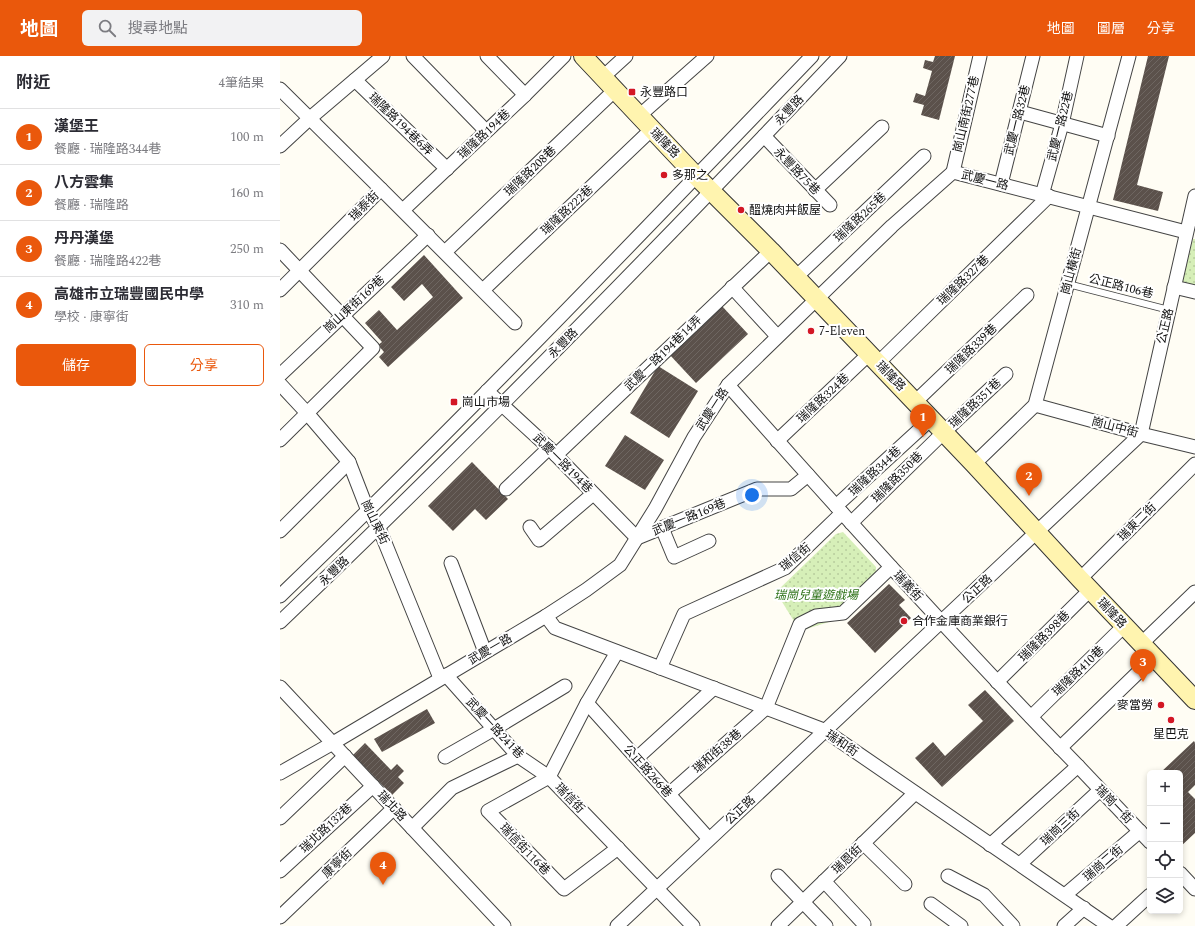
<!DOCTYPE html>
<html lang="zh-TW">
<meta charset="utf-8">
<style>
body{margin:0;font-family:Spectral,"Noto Sans TC",serif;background:#f2f2f3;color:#2b2b33}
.controls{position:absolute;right:12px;bottom:12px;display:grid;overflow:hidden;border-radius:6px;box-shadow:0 2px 6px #0003}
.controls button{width:36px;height:36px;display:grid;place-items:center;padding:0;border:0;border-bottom:1px solid #e1e1e2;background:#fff;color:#2b2b33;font:20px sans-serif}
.you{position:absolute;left:472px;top:439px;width:14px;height:14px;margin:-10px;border:3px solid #fff;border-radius:50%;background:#1a73e8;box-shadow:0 0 0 6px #1a73e833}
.badge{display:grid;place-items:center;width:26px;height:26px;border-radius:50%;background:#ea580c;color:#fff;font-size:13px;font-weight:700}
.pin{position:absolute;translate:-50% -33px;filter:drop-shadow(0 1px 2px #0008)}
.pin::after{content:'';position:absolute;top:21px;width:14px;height:12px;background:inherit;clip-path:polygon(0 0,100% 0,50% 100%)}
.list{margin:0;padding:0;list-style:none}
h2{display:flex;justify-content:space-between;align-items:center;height:52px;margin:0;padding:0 16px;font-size:17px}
h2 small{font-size:13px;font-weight:400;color:#7c7c81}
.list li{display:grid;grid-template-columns:26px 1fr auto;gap:12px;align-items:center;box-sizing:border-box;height:56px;padding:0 16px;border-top:1px solid #e1e1e2}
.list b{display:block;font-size:15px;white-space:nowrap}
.list p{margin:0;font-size:13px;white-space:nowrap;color:#7c7c81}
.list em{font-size:13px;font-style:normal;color:#7c7c81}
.actions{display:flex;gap:8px;padding:12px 16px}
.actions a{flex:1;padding:9px 0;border:1px solid #ea580c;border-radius:6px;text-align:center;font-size:14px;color:#ea580c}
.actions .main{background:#ea580c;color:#fff}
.icon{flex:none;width:22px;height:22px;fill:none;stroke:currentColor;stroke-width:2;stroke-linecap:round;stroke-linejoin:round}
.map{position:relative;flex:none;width:915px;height:870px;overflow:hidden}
header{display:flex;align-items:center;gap:24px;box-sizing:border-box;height:56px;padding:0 20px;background:#ea580c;color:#fff}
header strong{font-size:19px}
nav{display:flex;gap:22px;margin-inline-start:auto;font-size:14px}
.search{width:280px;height:36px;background:#f2f2f3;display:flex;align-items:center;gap:10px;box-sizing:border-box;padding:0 14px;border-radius:6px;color:#7c7c81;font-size:15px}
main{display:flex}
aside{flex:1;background:#fff}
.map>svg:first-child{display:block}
.park{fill:url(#park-dots)}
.building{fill:url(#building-hatch)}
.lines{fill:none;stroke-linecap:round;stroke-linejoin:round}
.lane-casing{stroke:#444;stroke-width:8}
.street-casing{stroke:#444;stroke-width:15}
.secondary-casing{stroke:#333;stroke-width:20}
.lane{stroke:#fff;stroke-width:6}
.street{stroke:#fff;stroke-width:13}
.secondary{stroke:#fff4af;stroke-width:18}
.poi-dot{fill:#d31725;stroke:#fff;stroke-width:1.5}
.labels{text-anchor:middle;stroke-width:4;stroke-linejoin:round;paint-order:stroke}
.poi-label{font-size:12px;fill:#111;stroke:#fff;text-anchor:start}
.street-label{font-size:12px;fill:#111;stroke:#fff}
.park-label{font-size:12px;font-style:italic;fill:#2d7217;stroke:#fff}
</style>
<header>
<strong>地圖</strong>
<div class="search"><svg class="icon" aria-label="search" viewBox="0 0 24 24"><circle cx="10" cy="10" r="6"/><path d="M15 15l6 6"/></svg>搜尋地點</div>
<nav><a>地圖</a><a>圖層</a><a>分享</a></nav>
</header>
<main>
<aside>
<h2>附近<small>4筆結果</small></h2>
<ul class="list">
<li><span class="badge">1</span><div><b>漢堡王</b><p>餐廳 · 瑞隆路344巷</p></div><em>100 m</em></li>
<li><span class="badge">2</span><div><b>八方雲集</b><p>餐廳 · 瑞隆路</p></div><em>160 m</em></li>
<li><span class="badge">3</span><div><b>丹丹漢堡</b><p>餐廳 · 瑞隆路422巷</p></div><em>250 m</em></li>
<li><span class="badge">4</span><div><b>高雄市立瑞豐國民中學</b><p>學校 · 康寧街</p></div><em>310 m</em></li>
</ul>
<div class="actions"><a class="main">儲存</a><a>分享</a></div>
</aside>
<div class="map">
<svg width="915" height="870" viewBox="0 0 915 870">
<defs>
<pattern id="park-dots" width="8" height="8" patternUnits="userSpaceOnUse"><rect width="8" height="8" fill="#d6efb8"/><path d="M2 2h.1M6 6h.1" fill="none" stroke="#b7cc9d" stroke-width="1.8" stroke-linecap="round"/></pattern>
<pattern id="building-hatch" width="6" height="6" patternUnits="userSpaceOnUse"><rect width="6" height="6" fill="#5b514b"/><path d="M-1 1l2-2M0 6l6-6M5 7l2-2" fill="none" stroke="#6e6661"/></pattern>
</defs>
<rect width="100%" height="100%" fill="#fffdf4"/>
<g class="park">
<polygon points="913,183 915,183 915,238 900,234"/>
<polygon points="563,476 596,511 596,519 552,565 520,575 496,536 556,478"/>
</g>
<g class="building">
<polygon points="655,0 675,0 659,64 641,59 644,49 633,46 636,37 645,40 652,15 643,12 645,4 653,6"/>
<polygon points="868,0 889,0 857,129 883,136 878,155 833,144"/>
<polygon points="144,199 183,242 108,311 99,301 104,296 98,289 102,286 85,267 99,254 117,274 153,241 142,228 124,245 111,231"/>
<polygon points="441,249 468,278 416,327 389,298"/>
<polygon points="378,310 418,335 389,382 350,357"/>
<polygon points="345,379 384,404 365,434 325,410"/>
<polygon points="192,406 228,443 206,464 195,453 173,475 148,450"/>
<polygon points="609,528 625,544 619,549 631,562 595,597 567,567"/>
<polygon points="705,634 734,665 662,731 635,702 653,686 665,700 703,665 688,649"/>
<polygon points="147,653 155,667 102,696 94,683"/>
<polygon points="914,685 915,687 915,729 908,736 915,743 915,777 900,791 900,717 880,717"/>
<polygon points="85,687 111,714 117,708 124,715 118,721 124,727 112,739 73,699"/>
</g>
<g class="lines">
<defs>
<polyline id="lane" points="788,228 889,254"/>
<g id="street">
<polyline points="133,0 206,75"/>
<polyline points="207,0 245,39"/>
<polyline points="323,21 346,0"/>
<polyline points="75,24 167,113"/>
<polyline points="0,33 101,133 0,234"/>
<polyline points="740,56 828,80"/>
<polyline points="359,60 427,0"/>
<polyline points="484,80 550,149"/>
<polyline points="0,90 29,63 103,0"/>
<polyline points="673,116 700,0"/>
<polyline points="721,128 753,0"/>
<polyline points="101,133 235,267"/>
<polyline points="535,134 602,71"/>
<polyline points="762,139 782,68 797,0"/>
<polyline points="123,154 245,39 284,0"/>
<polyline points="0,194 93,292 0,384"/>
<polyline points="165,196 335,34"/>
<polyline points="516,221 644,100"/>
<polyline points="452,231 497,280"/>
<polyline points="894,231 915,236"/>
<polyline points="203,234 372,73"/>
<polyline points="598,307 769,140"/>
<polyline points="0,319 148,179"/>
<polyline points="0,328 27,357 69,406 88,455 99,472 160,622"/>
<path d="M448,329C562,458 677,586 798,710L710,789"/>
<polyline points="207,335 269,392 357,482 477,433 511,433 528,419"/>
<polyline points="635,346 747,239"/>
<polyline points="755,349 861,378 915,391"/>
<polyline points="497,385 589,298"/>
<polyline points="276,399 491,195"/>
<polyline points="694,408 755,349 849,0"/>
<polyline points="226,433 269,392"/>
<polyline points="556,450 651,363"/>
<polyline points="571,467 664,376 726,318"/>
<polyline points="250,471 259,484 313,438"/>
<polyline points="382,472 394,501 429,485"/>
<polyline points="0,475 69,406"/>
<polyline points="171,507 205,596"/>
<polyline points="800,523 915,408"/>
<path d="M0,540C182,365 357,182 532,0"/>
<polyline points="266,560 275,572 544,674 829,870"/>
<path d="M0,566C192,383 377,193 560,0"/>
<polyline points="861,588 915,536"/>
<polyline points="380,612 404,558 505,512 562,457"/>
<polyline points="166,619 238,700 269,721 413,870"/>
<polyline points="717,626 810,534"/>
<polyline points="0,631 224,870"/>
<polyline points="307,647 429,783"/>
<polyline points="751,661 844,570"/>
<polyline points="780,692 874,601"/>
<polyline points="165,701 214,673 285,630"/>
<polyline points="357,702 434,632"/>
<polyline points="798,710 870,786"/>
<polyline points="0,717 53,687 266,560 306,534 340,509 375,453 414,381 448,329 612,170 673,116 906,176"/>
<polyline points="269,721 208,755 284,833 338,792"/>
<polyline points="269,721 307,647 337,596"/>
<polyline points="389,738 486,652 520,568 536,560 563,557 611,511"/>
<polyline points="0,762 65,700"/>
<polyline points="132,772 172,732 238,700"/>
<polyline points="583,787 625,828"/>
<polyline points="740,808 820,734"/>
<polyline points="0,815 93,730"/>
<polyline points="900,817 915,833"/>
<polyline points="498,820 546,870"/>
<polyline points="668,820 704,839 733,870"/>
<polyline points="544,825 584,868"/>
<polyline points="785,839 860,775"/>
<polyline points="651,848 681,870"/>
<polyline points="0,861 114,752"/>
<polyline points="337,870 861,378 915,140"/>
<polyline points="498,870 635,737"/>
<polyline points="784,870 804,852"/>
<polyline points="836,870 870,839"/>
</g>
<polyline id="secondary" points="303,0 416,120 491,195 694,408 800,523 915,644"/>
</defs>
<use href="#lane" class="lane-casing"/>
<use href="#street" class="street-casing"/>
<use href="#secondary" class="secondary-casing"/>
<use href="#lane" class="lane"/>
<use href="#street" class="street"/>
<use href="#secondary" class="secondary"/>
</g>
<g class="poi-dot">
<rect x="348" y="32" width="8" height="8" rx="2"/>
<circle cx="384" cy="119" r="4"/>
<circle cx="461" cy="154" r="4"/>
<circle cx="531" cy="275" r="4"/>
<rect x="170" y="342" width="8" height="8" rx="2"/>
<circle cx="624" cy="565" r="4"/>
<circle cx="881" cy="649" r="4"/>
<circle cx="891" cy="664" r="4"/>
</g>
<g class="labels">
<g class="poi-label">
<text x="360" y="40">永豐路口</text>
<text x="392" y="123">多那之</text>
<text x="469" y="158">醞燒肉丼飯屋</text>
<text x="539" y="279">7-Eleven</text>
<text x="182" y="350">崗山市場</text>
<text x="632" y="569">合作金庫商業銀行</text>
<text x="873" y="653" text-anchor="end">麥當勞</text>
<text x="891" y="682" text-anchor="middle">星巴克</text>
</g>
<g class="street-label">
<text transform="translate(509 54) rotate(-47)" y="4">永豐路</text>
<text transform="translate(686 58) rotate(-77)" y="4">崗山南街277巷</text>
<text transform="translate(737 64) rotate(-76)" y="4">武慶一路32巷</text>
<text transform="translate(121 68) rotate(44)" y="4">瑞隆路194巷6弄</text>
<text transform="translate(780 70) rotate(-76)" y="4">武慶一路22巷</text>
<text transform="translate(204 78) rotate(-43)" y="4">瑞隆路194巷</text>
<text transform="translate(385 87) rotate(46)" y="4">瑞隆路</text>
<text transform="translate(250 115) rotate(-44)" y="4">瑞隆路208巷</text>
<text transform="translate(517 115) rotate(46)" y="4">永豐路75巷</text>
<text transform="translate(705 124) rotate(14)" y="4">武慶一路</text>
<text transform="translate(84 150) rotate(-45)" y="4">瑞泰街</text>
<text transform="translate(287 154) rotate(-43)" y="4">瑞隆路222巷</text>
<text transform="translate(580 161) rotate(-43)" y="4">瑞隆路265巷</text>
<text transform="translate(791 215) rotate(-75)" y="4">崗山橫街</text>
<text transform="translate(683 224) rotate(-44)" y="4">瑞隆路327巷</text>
<text transform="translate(841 230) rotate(14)" y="4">公正路106巷</text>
<text transform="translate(74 248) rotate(-43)" y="4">崗山東街169巷</text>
<text transform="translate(885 270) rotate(-77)" y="4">公正路</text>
<text transform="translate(283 287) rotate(-46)" y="4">永豐路</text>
<text transform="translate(691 293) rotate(-44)" y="4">瑞隆路339巷</text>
<text transform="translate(383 297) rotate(-44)" y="4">武慶一路194巷14弄</text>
<text transform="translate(611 320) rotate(46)" y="4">瑞隆路</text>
<text transform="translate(543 342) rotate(-43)" y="4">瑞隆路324巷</text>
<text transform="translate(695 347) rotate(-43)" y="4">瑞隆路351巷</text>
<text transform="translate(432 353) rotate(-57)" y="4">武慶一路</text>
<text transform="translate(835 371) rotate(15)" y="4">崗山中街</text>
<text transform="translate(283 407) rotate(45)" y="4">武慶一路194巷</text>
<text transform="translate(595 415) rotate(-43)" y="4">瑞隆路344巷</text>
<text transform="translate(617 421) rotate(-45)" y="4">瑞隆路350巷</text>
<text transform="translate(409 461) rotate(-22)" y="4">武慶一路169巷</text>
<text transform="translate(95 466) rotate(64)" y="4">崗山東街</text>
<text transform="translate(857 466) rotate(-45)" y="4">瑞東二街</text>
<text transform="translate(515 501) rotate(-40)" y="4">瑞信街</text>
<text transform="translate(54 515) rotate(-44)" y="4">永豐路</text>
<text transform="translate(628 530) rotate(47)" y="4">瑞義街</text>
<text transform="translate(697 533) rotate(-43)" y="4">公正路</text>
<text transform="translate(832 557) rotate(47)" y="4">瑞隆路</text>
<text transform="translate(764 580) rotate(-45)" y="4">瑞隆路398巷</text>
<text transform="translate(210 593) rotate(-30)" y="4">武慶一路</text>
<text transform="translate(798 615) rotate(-44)" y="4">瑞隆路410巷</text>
<text transform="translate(215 672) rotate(47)" y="4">武慶一路241巷</text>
<text transform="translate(562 687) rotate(34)" y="4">瑞和街</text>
<text transform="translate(437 695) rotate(-41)" y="4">瑞和街38巷</text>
<text transform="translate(368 715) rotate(48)" y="4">公正路266巷</text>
<text transform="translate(290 742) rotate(46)" y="4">瑞信街</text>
<text transform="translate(834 748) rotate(46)" y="4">瑞崗一街</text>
<text transform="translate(112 750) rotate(47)" y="4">瑞北路</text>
<text transform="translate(460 754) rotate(-43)" y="4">公正路</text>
<text transform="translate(780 771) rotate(-43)" y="4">瑞崗三街</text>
<text transform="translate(46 772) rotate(-43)" y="4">瑞北路132巷</text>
<text transform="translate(245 793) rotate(46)" y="4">瑞信街116巷</text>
<text transform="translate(567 803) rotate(-44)" y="4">瑞恩街</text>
<text transform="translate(57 807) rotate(-44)" y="4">康寧街</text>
<text transform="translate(823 807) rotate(-41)" y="4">瑞崗二街</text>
</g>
<g class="park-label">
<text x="536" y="543">瑞崗兒童遊戲場</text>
</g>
</g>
</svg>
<div class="controls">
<button>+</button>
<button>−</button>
<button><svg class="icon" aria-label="locate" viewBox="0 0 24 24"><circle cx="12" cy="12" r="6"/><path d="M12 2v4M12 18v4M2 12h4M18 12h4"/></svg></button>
<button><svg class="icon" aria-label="layers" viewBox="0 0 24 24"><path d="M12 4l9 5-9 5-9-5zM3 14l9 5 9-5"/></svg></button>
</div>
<div class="you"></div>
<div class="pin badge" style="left:643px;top:381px">1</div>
<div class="pin badge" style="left:749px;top:440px">2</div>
<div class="pin badge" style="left:863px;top:626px">3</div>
<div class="pin badge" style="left:103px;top:829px">4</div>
</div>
</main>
